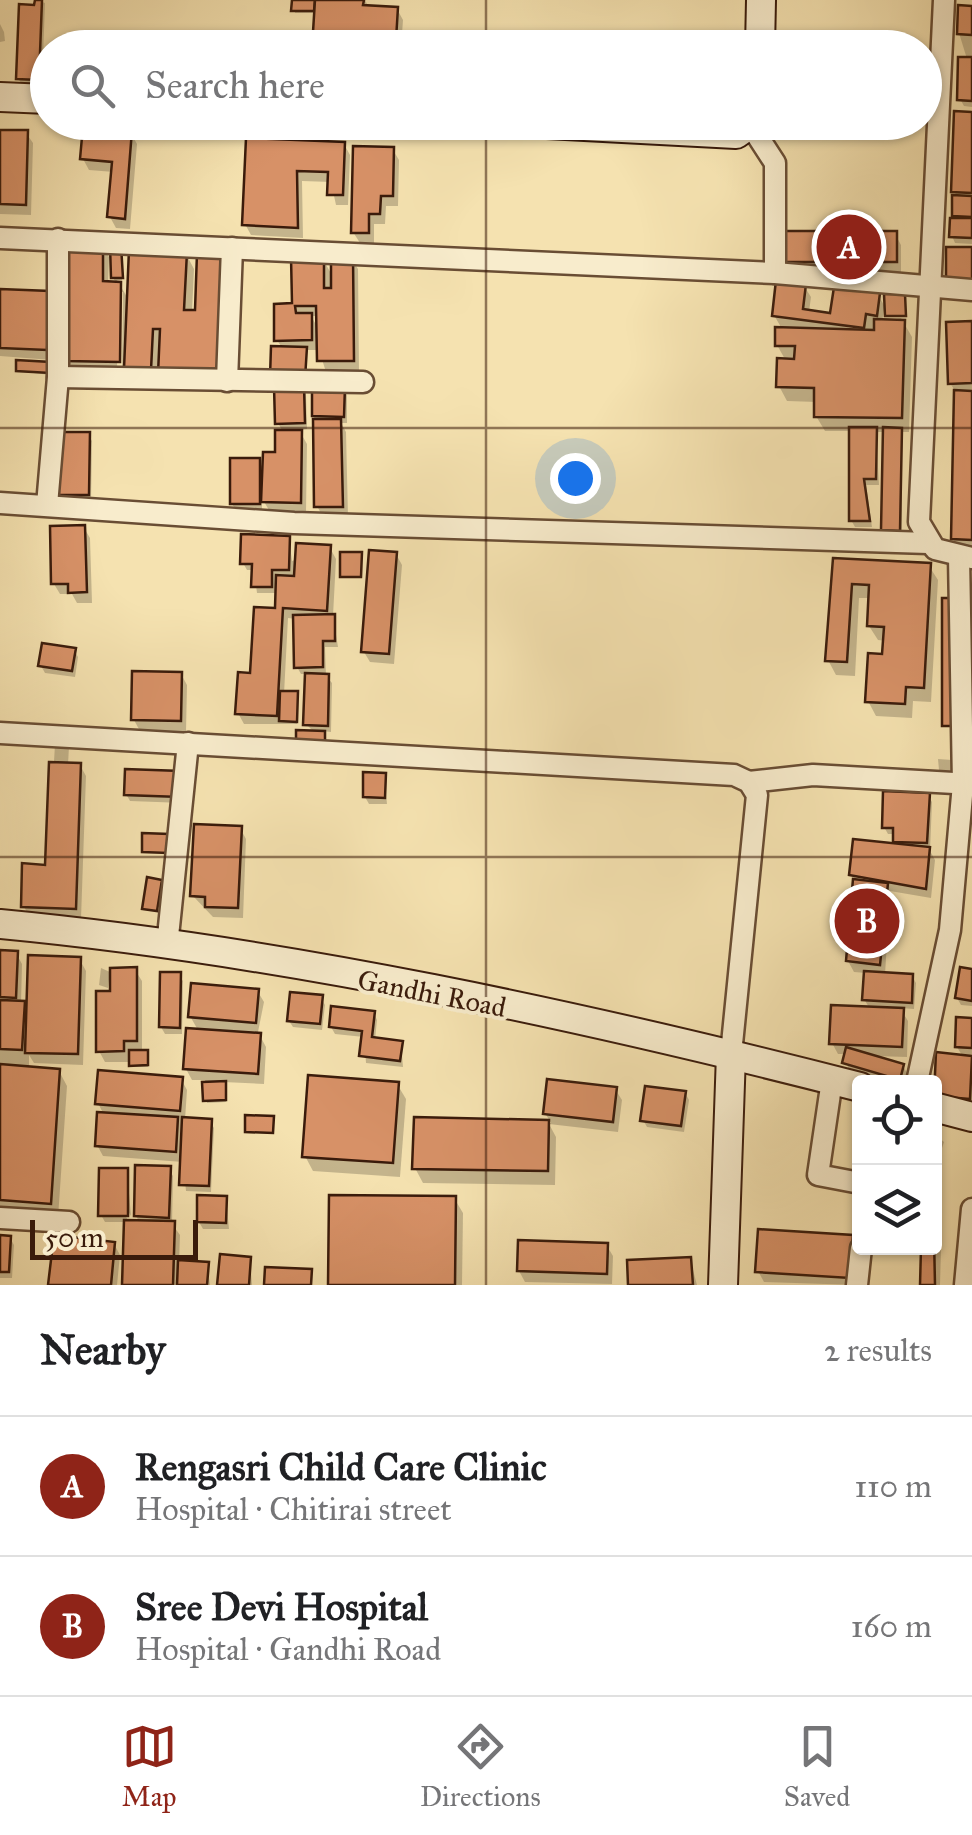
<!DOCTYPE html>
<meta charset="utf-8">
<style>
body{margin:0;font-family:"IM FELL Great Primer",serif;background:#f6f6f6;color:#202124}
.controls{position:absolute;right:30px;bottom:30px;display:grid;overflow:hidden;border-radius:10px;box-shadow:0 2px 8px #0004}
.controls button{width:90px;height:90px;display:grid;place-items:center;padding:0;border:0;border-bottom:2px solid #e0e0e0;background:#fff;color:#202124;font:50px sans-serif}
.scale{position:absolute;left:30px;bottom:25px;width:168px;box-sizing:border-box;padding-left:10px;border:5px solid #3a1b0b;border-top:0;font-size:28px;line-height:35px;white-space:nowrap;color:#3a1b0b;-webkit-text-stroke:8px #f8eccc;paint-order:stroke}
.you{position:absolute;left:575px;top:478px;width:35px;height:35px;margin:-25px;border:8px solid #fff;border-radius:50%;background:#1a73e8;box-shadow:0 0 0 15px #1a73e833}
.badge{display:grid;place-items:center;width:65px;height:65px;border-radius:50%;background:#8f2418;color:#fff;font-size:32px;font-weight:700}
.pin{position:absolute;translate:-50% -50%;border:5px solid #fff;box-shadow:0 2px 10px #0006}
.list{margin:0;padding:0;list-style:none}
h2{display:flex;justify-content:space-between;align-items:center;height:130px;margin:0;padding:0 40px;font-size:42px}
h2 small{font-size:32px;font-weight:400;color:#757577}
.list li{display:grid;grid-template-columns:65px 1fr auto;gap:30px;align-items:center;box-sizing:border-box;height:140px;padding:0 40px;border-top:2px solid #e0e0e0}
.list b{display:block;font-size:38px;white-space:nowrap}
.list p{margin:0;font-size:32px;white-space:nowrap;color:#757577}
.list em{font-size:32px;font-style:normal;color:#757577}
.icon{flex:none;width:55px;height:55px;fill:none;stroke:currentColor;stroke-width:2;stroke-linecap:round;stroke-linejoin:round}
.map{position:relative;flex:none;width:972px;height:1285px;overflow:hidden}
.search{position:absolute;background:#fff;box-shadow:0 2px 8px #0004;left:30px;right:30px;top:30px;height:110px;display:flex;align-items:center;gap:25px;box-sizing:border-box;padding:0 35px;border-radius:55px;color:#757577;font-size:38px}
.sheet{height:410px;background:#fff}
nav{display:flex;justify-content:space-around;align-items:center;box-sizing:border-box;height:140px;border-top:2px solid #e0e0e0;background:#fff;font-size:28px;color:#757577}
nav a{display:grid;justify-items:center;gap:5px}
nav .on{color:#8f2418}
.map>svg:first-child{display:block}
.shadow{fill:#0003;fill-rule:evenodd}
.building{fill:#d79167;stroke:#3a1b0b;stroke-width:2.5}
.lines{fill:none;stroke-linecap:round;stroke-linejoin:round}
.street-casing{stroke:#694d34;stroke-width:25}
.secondary-casing{stroke:#3a1b0b;stroke-width:32}
.street{stroke:#f8eccc;stroke-width:20}
.secondary{stroke:#f8eccc;stroke-width:28}
.grid{fill:none;stroke:#3a1b0b;stroke-width:2.5;stroke-opacity:0.55}
.labels{text-anchor:middle;stroke-width:8;stroke-linejoin:round;paint-order:stroke}
.street-label{font-size:28px;fill:#3a1b0b;stroke:#f8eccc}
</style>
<div class="map">
<svg width="972" height="1285" viewBox="0 0 972 1285">
<rect width="100%" height="100%" fill="#f5e2b0"/>
<filter id="stains"><feTurbulence type="fractalNoise" baseFrequency=".002" numOctaves="4"/><feColorMatrix values="0 0 0 0 .2 0 0 0 0 .09 0 0 0 0 .02 0 0 0 .5 -.17"/></filter>
<radialGradient id="worn" r=".72"><stop offset=".6" stop-color="#630" stop-opacity="0"/><stop offset="1" stop-color="#630" stop-opacity=".3"/></radialGradient>
<g class="shadow">
<polygon points="37,0 45,3 42,86 22,85 18,78"/>
<polygon points="294,0 365,0 369,8 397,9 403,20 401,48 315,48 317,13 295,13"/>
<polygon points="972,8 972,107 964,106 960,99 967,59 959,33"/>
<polygon points="0,24 4,32 5,41 0,42"/>
<polygon points="277,40 287,42 291,48 276,48"/>
<polygon points="972,114 972,244 955,243 952,236 958,198 954,191"/>
<polygon points="0,132 26,133 33,143 31,215 0,214"/>
<polygon points="131,133 137,144 130,229 116,228 110,217 114,172 89,170 83,159"/>
<polygon points="249,140 344,144 350,155 348,205 336,205 331,182 302,181 303,238 251,235 245,224"/>
<polygon points="393,150 399,160 398,206 386,206 385,224 374,224 374,243 360,243 353,232"/>
<polygon points="895,234 901,245 901,272 794,272 788,261"/>
<polygon points="102,245 109,257 108,284 117,284 113,278 121,250 122,280 117,280 130,302 186,254 194,269 192,312 197,312 229,271 225,390 169,388 122,372 123,292 118,292 117,372 74,371 68,360"/>
<path d="M351,258L358,269L359,371H345L344,383L326,372L319,350H306L308,385L300,384L306,394L307,429L299,430L307,444L306,513L270,512L262,498V510H236L232,504L258,460L265,471L277,455L283,432L278,423L282,348L277,340L323,259L334,279ZM311,316H319V330Z"/>
<polygon points="804,286 811,297 809,312 832,315 878,295 888,312 884,309 882,322 901,318 912,337 909,432 902,432 902,537 888,536 884,530 886,432 876,432 879,485 866,485 872,527 855,527 851,520 852,431 825,431 816,416 817,402 787,401 779,386 786,361 777,345 782,329 774,315"/>
<polygon points="0,292 48,293 52,360 0,356"/>
<polygon points="972,324 972,554 962,553 953,539 957,394 950,383"/>
<polygon points="49,364 50,375 18,371"/>
<polygon points="344,388 347,395 347,423 341,423 346,432 348,517 323,517 317,506 314,416"/>
<polygon points="88,434 92,441 91,501 64,501 60,494"/>
<polygon points="84,528 90,538 92,603 77,603 72,594 60,594 54,584"/>
<polygon points="289,538 292,561 330,548 336,559 333,616 338,647 325,647 326,676 332,683 331,732 322,731 325,743 306,724 308,674 301,674 297,667 296,619 288,618 284,694 298,696 297,724 244,724 238,713 277,611 278,593 257,593 254,570 247,570 243,563"/>
<polygon points="396,554 402,565 394,664 370,662 364,652"/>
<polygon points="835,560 929,566 938,580 931,702 913,701 912,718 876,716 868,701 885,657 886,641 878,640 869,626 871,598 859,598 855,676 836,675 828,660"/>
<polygon points="74,650 78,657 75,677 45,673 41,666"/>
<polygon points="181,674 187,685 186,732 140,731 134,720"/>
<polygon points="55,744 69,746 68,765 80,765 86,776 81,919 30,917 24,907 48,867"/>
<polygon points="938,759 952,760 953,771 939,770"/>
<polygon points="180,773 183,803 130,801 126,794"/>
<polygon points="384,775 387,804 369,804 365,797"/>
<polygon points="928,795 932,802 930,851 935,860 931,898 890,891 885,975 912,976 916,983 914,1009 900,1008 908,1021 907,1057 874,1056 903,1066 907,1073 904,1082 893,1082 848,1070 847,1054 838,1054 832,1043 870,1009 864,999 866,973 854,972 848,961 856,882 852,875 898,846 895,834 888,834 884,827"/>
<polygon points="240,828 246,839 243,918 213,917 193,896"/>
<polygon points="0,953 16,953 22,964 21,1004 29,1014 80,960 86,971 83,1065 34,1063 29,1055 29,1069 59,1071 67,1086 58,1218 0,1214"/>
<polygon points="101,968 110,972 108,988 99,985"/>
<polygon points="135,970 142,981 142,1053 148,1055 148,1067 133,1067 132,1062 105,1062 99,1051 113,993"/>
<polygon points="972,972 972,1006 961,1005 957,998"/>
<polygon points="179,975 183,981 182,1034 165,1034 161,1027"/>
<polygon points="258,992 264,1002 258,1032 266,1047 264,1084 223,1082 226,1102 207,1103 205,1080 192,1080 186,1069 199,1032 190,1016"/>
<polygon points="321,998 325,1005 322,1030 293,1027 289,1021"/>
<polygon points="374,1013 377,1020 375,1040 401,1043 403,1067 366,1063 364,1037 335,1034 331,1027"/>
<polygon points="972,1021 972,1105 939,1102 963,1057 957,1047"/>
<polygon points="181,1079 187,1090 185,1120 210,1121 214,1128 211,1192 186,1191 183,1162 103,1156 97,1145 104,1115 98,1103"/>
<polygon points="397,1084 406,1099 400,1177 313,1171 305,1156"/>
<polygon points="615,1089 622,1100 618,1132 549,1124 556,1137 555,1185 423,1183 415,1168 416,1120 551,1123 545,1113"/>
<polygon points="685,1093 689,1100 684,1132 647,1127 643,1120"/>
<polygon points="934,1134 944,1142 934,1172"/>
<polygon points="169,1169 173,1176 172,1224 180,1235 179,1263 207,1264 210,1285 124,1285 126,1222 105,1222 101,1215 127,1170 131,1216 124,1204 120,1206 129,1222 140,1223 136,1216"/>
<polygon points="226,1198 229,1229 203,1229 199,1222"/>
<polygon points="454,1198 463,1213 462,1285 330,1285"/>
<polygon points="0,1237 10,1238 14,1245 12,1278 0,1278"/>
<polygon points="852,1238 858,1249 856,1285 764,1282 758,1271"/>
<polygon points="935,1239 941,1250 940,1285 923,1285 924,1248 934,1248"/>
<polygon points="114,1244 120,1255 117,1285 51,1285"/>
<polygon points="607,1246 613,1256 612,1284 525,1282 519,1271"/>
<polygon points="250,1259 252,1285 220,1285"/>
<polygon points="690,1259 697,1285 631,1285"/>
</g>
<g class="building">
<polygon points="35,0 42,0 39,80 16,79 19,4 34,5"/>
<polygon points="292,0 315,0 314,11 291,11"/>
<polygon points="315,0 364,0 363,5 398,7 396,40 369,39 369,48 312,48"/>
<polygon points="958,5 972,6 972,35 957,34"/>
<polygon points="836,40 893,42 893,48 836,48"/>
<polygon points="958,57 972,57 972,101 957,100"/>
<polygon points="954,111 972,112 972,193 951,192"/>
<polygon points="83,126 132,130 125,219 107,217 112,162 80,159"/>
<polygon points="0,130 28,130 26,205 0,204"/>
<polygon points="246,138 345,142 343,195 327,195 328,172 297,171 298,228 242,225"/>
<polygon points="353,146 394,147 393,196 381,196 380,214 369,214 369,233 351,233"/>
<polygon points="952,195 972,196 972,217 952,216"/>
<polygon points="950,218 972,218 972,238 949,237"/>
<rect x="785" y="231" width="112" height="31"/>
<polygon points="68,241 103,242 103,281 121,282 120,362 66,361"/>
<polygon points="110,245 121,245 123,278 111,278"/>
<rect x="946" y="247" width="26" height="36"/>
<polygon points="129,249 187,252 184,310 195,310 197,253 222,254 217,376 158,374 160,329 153,329 151,370 124,369"/>
<polygon points="353,255 354,361 317,361 316,306 295,306 296,313 312,313 312,340 274,341 274,304 292,303 291,257 324,257 324,288 331,288 331,256"/>
<polygon points="776,280 806,284 803,309 830,313 834,287 880,293 877,316 866,314 864,328 772,316"/>
<polygon points="0,289 50,291 47,350 0,348"/>
<polygon points="884,294 905,294 906,316 885,316"/>
<polygon points="874,319 905,320 902,418 814,417 814,388 776,387 777,358 794,359 795,346 775,346 775,327 874,330"/>
<polygon points="972,321 972,383 948,384 946,322"/>
<polygon points="271,346 307,347 305,379 270,377"/>
<polygon points="16,360 51,362 50,373 16,371"/>
<polygon points="304,385 305,423 275,424 274,386"/>
<polygon points="312,385 345,386 344,417 312,416"/>
<polygon points="954,390 972,391 972,540 951,539"/>
<polygon points="313,419 341,419 343,507 314,507"/>
<polygon points="849,427 877,427 876,479 864,479 870,521 849,521"/>
<polygon points="883,427 902,428 900,531 881,530"/>
<polygon points="275,430 302,430 301,503 261,502 263,452 275,452"/>
<polygon points="58,432 90,432 89,495 58,495"/>
<rect x="230" y="458" width="30" height="46"/>
<polygon points="85,525 87,592 68,593 68,584 51,584 50,526"/>
<polygon points="241,534 290,536 289,570 272,570 272,587 251,587 252,564 240,564"/>
<polygon points="296,543 331,545 327,611 283,608 277,716 235,714 238,672 250,673 254,607 275,608 276,575 294,576"/>
<polygon points="369,550 397,552 389,654 361,652"/>
<polygon points="340,552 362,552 361,577 340,577"/>
<polygon points="833,558 931,563 924,688 906,687 905,704 865,702 868,653 882,654 884,627 867,626 869,585 852,584 847,662 825,661"/>
<rect x="942" y="598" width="15" height="128"/>
<polygon points="335,614 335,641 323,641 323,667 294,668 293,615"/>
<polygon points="42,643 76,648 72,671 38,666"/>
<polygon points="132,671 182,672 181,721 131,720"/>
<polygon points="305,673 329,674 328,726 303,725"/>
<polygon points="280,691 298,691 297,722 279,721"/>
<polygon points="296,730 325,731 325,742 296,741"/>
<polygon points="49,762 81,763 76,909 21,907 22,863 45,865"/>
<polygon points="125,769 181,771 180,797 124,795"/>
<polygon points="363,772 386,773 385,798 363,797"/>
<polygon points="883,791 930,793 927,843 893,842 893,828 882,828"/>
<polygon points="194,824 242,826 238,908 205,907 205,897 190,896"/>
<polygon points="142,833 169,834 168,853 142,852"/>
<polygon points="853,839 930,847 926,889 849,875"/>
<polygon points="147,877 162,880 157,911 142,909"/>
<polygon points="853,879 888,883 880,965 846,961"/>
<polygon points="0,950 18,951 16,998 0,997"/>
<polygon points="28,955 81,957 78,1054 25,1053"/>
<polygon points="137,967 137,1041 124,1041 124,1051 96,1052 96,991 110,991 110,968"/>
<polygon points="960,967 972,969 972,1001 955,998"/>
<polygon points="864,971 913,974 912,1003 862,1000"/>
<polygon points="160,972 181,972 180,1028 159,1027"/>
<polygon points="191,983 259,989 256,1023 188,1017"/>
<polygon points="290,992 323,995 320,1024 287,1021"/>
<polygon points="0,1000 25,1001 22,1050 0,1049"/>
<polygon points="831,1005 904,1008 902,1047 829,1044"/>
<polygon points="331,1006 375,1011 372,1037 403,1041 400,1061 359,1056 362,1031 329,1027"/>
<polygon points="956,1017 972,1018 972,1048 955,1047"/>
<polygon points="186,1028 261,1033 258,1074 183,1069"/>
<polygon points="846,1047 904,1064 900,1080 842,1063"/>
<polygon points="129,1050 148,1050 148,1065 129,1066"/>
<polygon points="936,1052 972,1056 970,1099 934,1096"/>
<polygon points="0,1064 60,1069 51,1204 0,1200"/>
<polygon points="98,1070 183,1077 180,1111 95,1104"/>
<polygon points="308,1075 399,1082 393,1163 302,1157"/>
<polygon points="547,1079 617,1087 613,1122 543,1114"/>
<polygon points="226,1081 226,1100 203,1101 202,1082"/>
<polygon points="645,1086 686,1091 681,1126 640,1121"/>
<polygon points="97,1112 178,1117 176,1152 95,1146"/>
<polygon points="245,1115 274,1116 273,1133 245,1132"/>
<polygon points="182,1117 212,1119 209,1186 179,1185"/>
<polygon points="414,1117 549,1120 548,1171 412,1169"/>
<polygon points="135,1165 171,1166 169,1218 134,1216"/>
<polygon points="99,1168 128,1168 128,1216 98,1216"/>
<polygon points="197,1195 227,1196 226,1223 197,1222"/>
<polygon points="329,1195 456,1196 455,1285 328,1285"/>
<polygon points="124,1220 175,1221 173,1285 122,1285"/>
<polygon points="758,1229 853,1235 850,1278 755,1272"/>
<polygon points="0,1235 11,1236 9,1272 0,1272"/>
<polygon points="54,1235 115,1242 111,1285 48,1285"/>
<polygon points="934,1237 935,1285 920,1285 921,1248 934,1248"/>
<polygon points="518,1240 608,1243 607,1274 517,1271"/>
<polygon points="220,1254 251,1257 249,1285 217,1285"/>
<polygon points="691,1257 693,1285 628,1285 627,1260"/>
<polygon points="178,1260 209,1262 207,1285 177,1285"/>
<polygon points="265,1267 312,1269 311,1285 264,1285"/>
</g>
<g class="lines">
<defs>
<g id="street">
<polyline points="944,0 919,522 935,549 972,558"/>
<polyline points="751,126 775,163 775,273"/>
<polyline points="0,238 775,273 972,290"/>
<polyline points="58,377 363,382"/>
<polyline points="227,381 232,248"/>
<polyline points="0,503 294,523 928,543"/>
<polyline points="47,505 58,377 58,239"/>
<polyline points="0,733 734,775 749,782 757,795 731,1054"/>
<polyline points="749,782 813,775 972,784"/>
<polyline points="167,946 188,743"/>
<polyline points="832,1080 818,1175 860,1183"/>
<polyline points="917,1082 950,930 963,784 959,556"/>
<polyline points="0,1218 69,1222"/>
<polyline points="857,1285 861,1248"/>
<polyline points="965,1285 972,1209"/>
</g>
<g id="secondary">
<polyline points="760,48 761,0"/>
<polyline points="0,97 48,99"/>
<polyline points="507,122 736,134 753,122"/>
<path d="M0,924C285,951 583,1016 860,1087"/>
<polyline points="934,1107 972,1117"/>
<polyline points="723,1285 731,1054"/>
</g>
</defs>
<use href="#street" class="street-casing"/>
<use href="#secondary" class="secondary-casing"/>
<use href="#street" class="street"/>
<use href="#secondary" class="secondary"/>
</g>
<path class="grid" d="M486,0V48M486,122V1285M0,428H972M0,857H972"/>
<g class="labels">
<g class="street-label">
<text transform="translate(432 993) rotate(11)" y="10">Gandhi Road</text>
</g>
</g>
<rect width="100%" height="100%" filter="url(#stains)"/>
<rect width="100%" height="100%" fill="url(#worn)"/>
</svg>
<div class="controls">
<button><svg class="icon" aria-label="locate" viewBox="0 0 24 24"><circle cx="12" cy="12" r="6"/><path d="M12 2v4M12 18v4M2 12h4M18 12h4"/></svg></button>
<button><svg class="icon" aria-label="layers" viewBox="0 0 24 24"><path d="M12 4l9 5-9 5-9-5zM3 14l9 5 9-5"/></svg></button>
</div>
<div class="scale">50 m</div>
<div class="you"></div>
<div class="pin badge" style="left:849px;top:247px">A</div>
<div class="pin badge" style="left:867px;top:921px">B</div>
<div class="search"><svg class="icon" aria-label="search" viewBox="0 0 24 24"><circle cx="10" cy="10" r="6"/><path d="M15 15l6 6"/></svg>Search here</div>
</div>
<section class="sheet">
<h2>Nearby<small>2 results</small></h2>
<ul class="list">
<li><span class="badge">A</span><div><b>Rengasri Child Care Clinic</b><p>Hospital · Chitirai street</p></div><em>110 m</em></li>
<li><span class="badge">B</span><div><b>Sree Devi Hospital</b><p>Hospital · Gandhi Road</p></div><em>160 m</em></li>
</ul>
</section>
<nav>
<a class="on"><svg class="icon" aria-label="map" viewBox="0 0 24 24"><path d="M3 6l6-2 6 2 6-2v14l-6 2-6-2-6 2zM9 4v14M15 6v14"/></svg>Map</a>
<a><svg class="icon" aria-label="directions" viewBox="0 0 24 24"><path d="M12 3l9 9-9 9-9-9zM9 14v-3h6M13 9l2 2-2 2"/></svg>Directions</a>
<a><svg class="icon" aria-label="saved" viewBox="0 0 24 24"><path d="M7 4h10v16l-5-4-5 4z"/></svg>Saved</a>
</nav>
